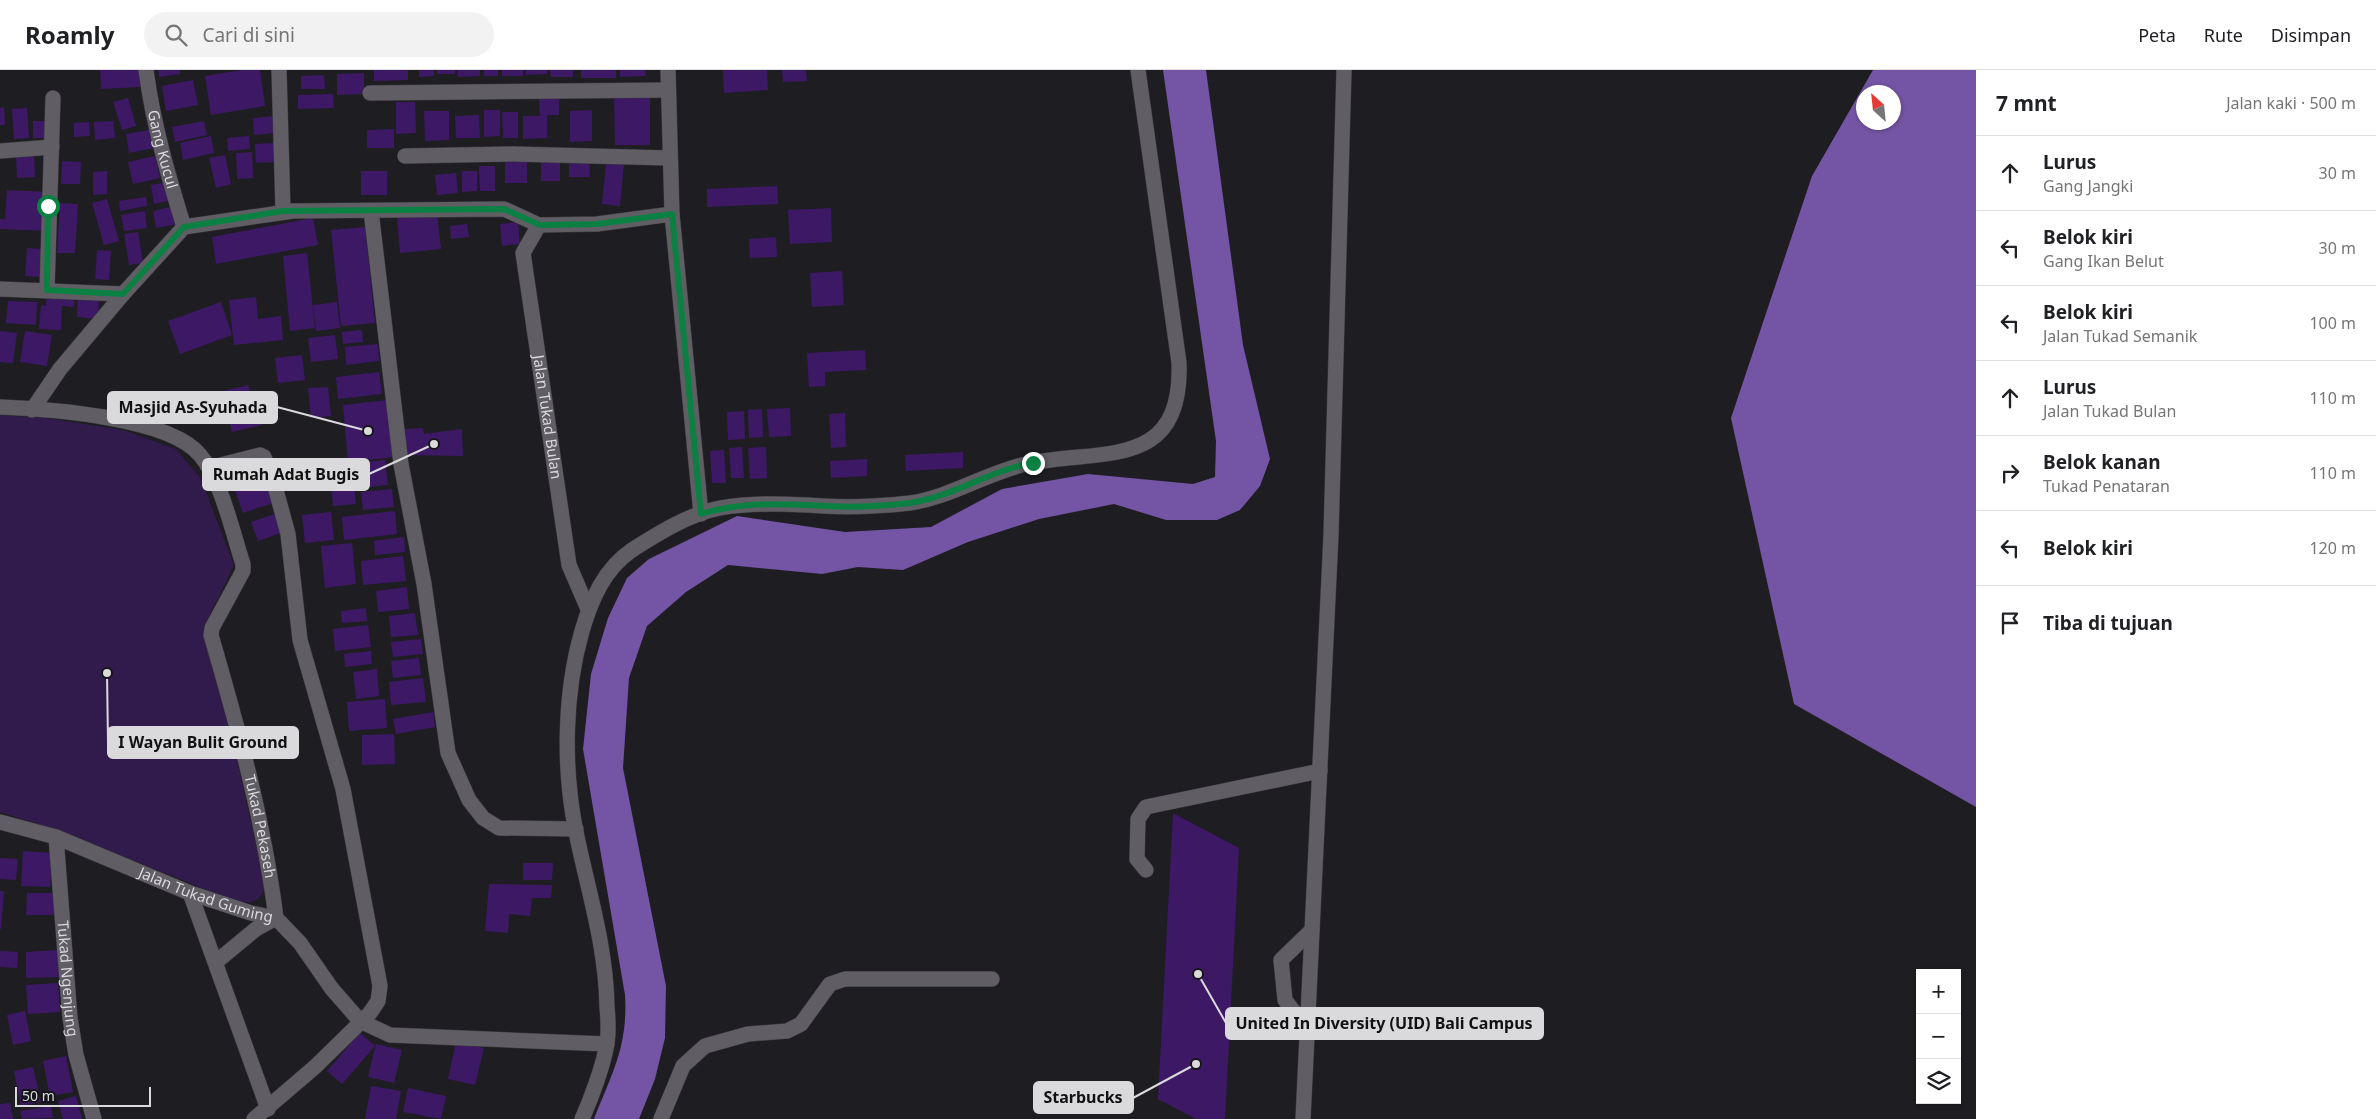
<!DOCTYPE html>
<html lang="id">
<meta charset="utf-8">
<style>
body{margin:0;font-family:"Noto Sans",sans-serif;background:#f2f2f2;color:#202124}
.controls{position:absolute;right:15px;bottom:15px;display:grid;overflow:hidden;border-radius:0px;box-shadow:0 1px 4px #0004}
.controls button{width:45px;height:45px;display:grid;place-items:center;padding:0;border:0;border-bottom:1px solid #e0e0e0;background:#fff;color:#202124;font:25px sans-serif}
.compass{position:absolute;left:1856px;top:15px;width:45px;height:45px;border-radius:50%;background:#fff;box-shadow:0 1px 4px #0004;rotate:333deg}
.scale{position:absolute;left:15px;bottom:12px;width:136px;box-sizing:border-box;padding-left:5px;border:2px solid #dad9dc;border-top:0;font-size:14px;line-height:18px;white-space:nowrap;color:#dad9dc;-webkit-text-stroke:4px #151418;paint-order:stroke}
.stop{position:absolute;width:15px;height:15px;margin:-11px;border:4px solid #0b8043;border-radius:50%;background:#fff}
.stop.end{background:#0b8043;border-color:#fff;box-shadow:0 1px 5px #0008}
.list{margin:0;padding:0;list-style:none}
h2{display:flex;justify-content:space-between;align-items:center;height:65px;margin:0;padding:0 20px;font-size:21px}
h2 small{font-size:16px;font-weight:400;color:#757577}
.list li{display:grid;grid-template-columns:32px 1fr auto;gap:15px;align-items:center;box-sizing:border-box;height:75px;padding:0 20px;border-top:1px solid #e0e0e0}
.list b{display:block;font-size:19px;white-space:nowrap}
.list p{margin:0;font-size:16px;white-space:nowrap;color:#757577}
.list em{font-size:16px;font-style:normal;color:#757577}
.icon{flex:none;width:28px;height:28px;fill:none;stroke:currentColor;stroke-width:2;stroke-linecap:round;stroke-linejoin:round}
.map{position:relative;flex:none;width:1976px;height:1049px;overflow:hidden}
header{display:flex;align-items:center;gap:30px;box-sizing:border-box;height:70px;padding:0 25px;background:#fff;border-bottom:1px solid #e0e0e0}
header strong{font-size:24px}
nav{display:flex;gap:28px;margin-inline-start:auto;font-size:18px}
.search{width:350px;height:45px;background:#f2f2f2;display:flex;align-items:center;gap:12px;box-sizing:border-box;padding:0 18px;border-radius:28px;color:#757577;font-size:19px}
main{display:flex}
aside{flex:1;background:#fff}
.map>svg:first-child{display:block}
.green{fill:#301b4c}
.water{fill:#7454a4;fill-rule:evenodd}
.building{fill:#3d1965}
.lines{fill:none;stroke-linecap:round;stroke-linejoin:round}
.minor-casing{stroke:#3a393d;stroke-width:16}
.minor{stroke:#605e64;stroke-width:15}
.route{stroke:#0b8043;stroke-width:6}
.labels{text-anchor:middle;stroke-width:4.5;stroke-linejoin:round;paint-order:stroke}
.street-label{font-size:15px;fill:#dad9dc;stroke:#151418}
.leader{fill:none;stroke:#dad9dc;stroke-width:2}
.callout-dot{fill:#dad9dc;stroke:#151418;stroke-width:2}
.callout{fill:#dad9dc;stroke:#dad9dc;stroke-width:2}
.callout-label{font-size:16px;text-anchor:middle;font-weight:bold;fill:#111}
</style>
<header>
<strong>Roamly</strong>
<div class="search"><svg class="icon" aria-label="search" viewBox="0 0 24 24"><circle cx="10" cy="10" r="6"/><path d="M15 15l6 6"/></svg>Cari di sini</div>
<nav><a>Peta</a><a>Rute</a><a>Disimpan</a></nav>
</header>
<main>
<div class="map">
<svg width="1976" height="1049" viewBox="0 0 1976 1049">
<rect width="100%" height="100%" fill="#1e1d22"/>
<path class="green" d="M0,345L46,348L123,360L176,379L200,407L234,495L203,559V564L226,642L265,815C261,835 248,834 231,830L61,761L0,742Z"/>
<g class="water">
<path d="M1163,0H1206L1243,275L1270,389L1260,416L1240,440L1217,450H1166L1114,434L1039,449L968,472L903,500L858,497L822,504L728,495L686,522L647,556L629,608L623,698L666,916L665,968L655,1009L639,1049H594C612,1003 628,977 625,925L583,679L591,604L608,548L627,508L649,489L737,446L845,462L931,457L1002,419L1088,404L1193,414L1215,407L1216,371Z"/>
<path d="M1873,0H1976V737L1794,634L1731,348L1812,106ZM1864,22H1894V52H1864Z"/>
</g>
<g class="building">
<polygon points="100,0 139,0 140,17 101,19"/>
<polygon points="158,0 180,0 180,4 159,7"/>
<polygon points="242,0 260,0 265,36 211,45 205,6"/>
<polygon points="374,0 408,0 408,10 374,11"/>
<polygon points="419,0 434,0 434,6 419,7"/>
<rect x="437" y="0" width="18" height="4"/>
<polygon points="458,0 480,0 480,6 458,7"/>
<rect x="484" y="0" width="14" height="6"/>
<rect x="502" y="0" width="21" height="6"/>
<polygon points="526,0 547,0 547,4 526,5"/>
<polygon points="550,0 573,0 573,7 551,7"/>
<rect x="581" y="0" width="35" height="8"/>
<polygon points="620,0 645,0 646,6 620,7"/>
<polygon points="723,0 767,0 768,20 724,23"/>
<polygon points="782,0 806,0 807,11 783,12"/>
<polygon points="364,3 364,24 337,25 337,4"/>
<polygon points="324,5 325,19 301,19 301,6"/>
<polygon points="193,10 198,35 166,41 162,16"/>
<polygon points="614,21 650,21 650,75 615,75"/>
<polygon points="333,24 334,38 298,39 298,25"/>
<polygon points="539,26 559,26 559,45 547,45 547,68 523,69 523,46 540,46"/>
<polygon points="128,28 136,56 122,60 113,32"/>
<polygon points="396,32 415,32 416,63 396,64"/>
<polygon points="4,37 5,55 0,55 0,38"/>
<polygon points="27,38 29,68 14,69 12,39"/>
<polygon points="484,40 500,40 500,66 484,67"/>
<polygon points="592,40 592,71 570,72 570,41"/>
<polygon points="424,41 449,41 449,70 425,71"/>
<polygon points="502,42 518,42 518,68 503,68"/>
<polygon points="479,45 480,68 456,68 455,46"/>
<polygon points="274,46 275,63 254,65 253,48"/>
<rect x="33" y="51" width="19" height="17"/>
<polygon points="113,51 115,68 95,70 94,52"/>
<polygon points="204,51 207,65 175,72 172,57"/>
<polygon points="89,52 90,66 74,67 74,53"/>
<polygon points="155,59 159,77 129,83 126,64"/>
<polygon points="394,59 394,78 367,78 367,60"/>
<polygon points="211,66 214,83 183,90 180,73"/>
<polygon points="249,66 250,79 228,81 227,68"/>
<polygon points="273,73 275,92 256,93 255,74"/>
<polygon points="252,82 253,108 237,109 236,83"/>
<polygon points="225,85 231,114 216,118 209,88"/>
<polygon points="34,86 35,107 17,108 16,87"/>
<polygon points="155,86 160,108 133,114 128,92"/>
<polygon points="527,86 527,113 505,113 505,87"/>
<polygon points="569,86 589,86 590,107 569,107"/>
<polygon points="560,88 560,111 541,111 541,89"/>
<polygon points="62,91 81,92 80,114 61,114"/>
<polygon points="606,93 624,94 620,136 602,134"/>
<polygon points="479,96 495,96 495,121 480,121"/>
<polygon points="107,101 107,124 93,125 93,102"/>
<rect x="361" y="101" width="26" height="24"/>
<polygon points="462,101 477,101 477,121 462,122"/>
<polygon points="456,103 458,123 437,125 435,105"/>
<polygon points="168,112 172,130 154,134 151,115"/>
<polygon points="777,116 778,134 707,137 707,119"/>
<polygon points="7,120 48,122 46,161 0,159 0,149 5,149"/>
<polygon points="146,127 147,136 120,141 119,131"/>
<polygon points="107,129 119,171 104,175 92,133"/>
<polygon points="60,133 78,134 75,183 57,183"/>
<polygon points="174,136 178,154 156,158 153,141"/>
<polygon points="831,138 832,172 790,174 788,140"/>
<polygon points="145,141 147,158 124,161 121,145"/>
<polygon points="437,144 441,179 400,183 397,148"/>
<polygon points="313,148 318,175 216,194 212,167"/>
<polygon points="518,152 520,174 502,176 500,154"/>
<polygon points="467,154 469,167 451,169 450,156"/>
<polygon points="365,157 375,253 341,256 331,160"/>
<polygon points="138,162 143,193 129,195 124,164"/>
<polygon points="776,167 777,187 750,188 749,169"/>
<polygon points="27,178 42,179 40,207 25,206"/>
<polygon points="97,180 111,181 109,210 95,209"/>
<polygon points="307,183 315,258 290,261 283,186"/>
<polygon points="842,201 844,235 812,237 810,203"/>
<polygon points="47,222 75,224 74,237 62,236 61,260 39,259 41,235 46,236"/>
<polygon points="78,225 99,227 98,249 77,247"/>
<polygon points="256,227 258,249 281,246 283,270 234,275 229,230"/>
<polygon points="8,231 37,232 36,255 6,253"/>
<polygon points="221,232 232,265 180,284 168,251"/>
<polygon points="337,232 340,258 316,261 313,235"/>
<polygon points="362,260 363,272 343,274 342,262"/>
<polygon points="0,261 17,263 13,293 0,292"/>
<polygon points="25,261 52,265 47,296 20,292"/>
<polygon points="335,265 338,289 311,292 308,268"/>
<polygon points="378,274 379,291 346,295 345,277"/>
<polygon points="865,280 866,300 825,302 825,316 809,317 807,283"/>
<polygon points="302,285 305,310 278,313 275,288"/>
<polygon points="379,302 382,324 338,329 336,307"/>
<polygon points="248,315 252,332 229,338 224,321"/>
<polygon points="328,317 331,346 311,348 308,318"/>
<polygon points="388,330 394,387 348,392 343,335"/>
<polygon points="790,338 791,366 769,367 767,339"/>
<polygon points="258,339 262,355 232,362 228,346"/>
<polygon points="762,339 763,367 749,368 748,340"/>
<polygon points="744,341 745,369 728,370 727,342"/>
<polygon points="845,343 846,377 831,378 829,344"/>
<polygon points="423,358 424,364 462,359 463,386 406,385 405,359"/>
<polygon points="742,377 744,408 731,408 729,378"/>
<polygon points="766,377 767,408 750,409 748,378"/>
<polygon points="724,380 726,413 712,413 710,381"/>
<polygon points="963,382 963,398 906,401 905,385"/>
<polygon points="867,389 867,406 831,408 830,391"/>
<polygon points="385,390 388,415 369,417 366,392"/>
<polygon points="265,410 273,433 243,443 235,420"/>
<polygon points="354,413 356,434 333,436 331,415"/>
<polygon points="392,419 394,437 363,440 361,422"/>
<polygon points="395,441 397,464 344,470 342,447"/>
<polygon points="331,442 334,470 305,473 302,445"/>
<polygon points="275,444 281,463 258,471 251,452"/>
<polygon points="404,467 405,482 375,485 374,471"/>
<polygon points="352,473 356,514 325,518 321,476"/>
<polygon points="403,486 406,511 363,515 361,491"/>
<polygon points="407,517 409,539 378,542 376,521"/>
<polygon points="366,538 367,551 342,553 341,541"/>
<polygon points="415,543 418,565 391,567 389,546"/>
<polygon points="368,555 371,577 335,581 333,559"/>
<polygon points="421,569 423,584 393,587 391,572"/>
<polygon points="371,581 372,594 345,597 344,584"/>
<polygon points="419,588 421,605 393,608 391,591"/>
<polygon points="377,599 379,626 356,629 353,602"/>
<polygon points="423,608 426,632 391,635 389,612"/>
<polygon points="385,629 387,658 349,661 347,632"/>
<polygon points="433,642 435,657 396,664 393,649"/>
<polygon points="394,664 395,694 362,695 362,665"/>
<polygon points="1173,743 1239,778 1225,1049 1196,1049 1158,1029"/>
<polygon points="23,781 52,783 50,817 21,816"/>
<polygon points="0,788 18,789 16,810 0,809"/>
<polygon points="523,793 553,793 552,810 523,810"/>
<polygon points="489,814 552,815 551,828 532,828 530,846 509,844 508,863 485,861"/>
<polygon points="0,821 4,821 1,859 0,859"/>
<polygon points="27,823 56,823 55,845 26,845"/>
<polygon points="59,880 60,907 26,908 26,882"/>
<polygon points="0,881 18,882 17,898 0,897"/>
<polygon points="58,913 60,942 28,944 26,915"/>
<polygon points="25,941 31,971 13,975 7,945"/>
<polygon points="360,963 375,976 342,1014 327,1001"/>
<polygon points="456,972 484,978 475,1015 448,1009"/>
<polygon points="376,974 402,980 394,1013 368,1007"/>
<polygon points="66,986 73,1022 50,1026 43,991"/>
<polygon points="33,997 41,1032 21,1036 14,1001"/>
<polygon points="371,1016 401,1021 396,1049 365,1049"/>
<polygon points="408,1018 446,1026 441,1049 403,1042"/>
<polygon points="76,1026 82,1049 63,1049 58,1031"/>
<polygon points="10,1033 13,1049 0,1049 0,1034"/>
<polygon points="51,1036 53,1048 22,1049 20,1041"/>
</g>
<g class="lines">
<defs>
<g id="minor">
<path id="s1" d="M146,0C153,54 168,105 184,157"/>
<polyline points="279,0 283,141"/>
<polyline points="668,0 672,144 701,444"/>
<polyline points="370,23 668,20"/>
<polyline points="0,81 52,77"/>
<polyline points="405,86 514,84 669,88"/>
<polyline points="371,141 401,394 424,514 448,683 469,730 483,748 499,758 576,759"/>
<path id="s2" d="M539,155L523,183L569,495L588,539"/>
<polyline points="0,219 123,224"/>
<polyline points="47,220 53,28"/>
<path id="s3" d="M0,337C48,339 169,347 200,385C221,409 233,464 243,494V501L212,558L211,565C238,658 264,752 276,848L256,859L216,892"/>
<polyline points="32,340 60,299 123,224 184,157 293,141 504,139 539,155 597,154 672,144"/>
<polyline points="209,398 260,385 264,387 273,409 288,464 300,570 343,719 380,916 378,931 370,943 316,996 254,1049"/>
<path id="s4" d="M0,752L56,767L190,823L251,843L276,848L300,873L332,919L360,951L390,965L607,974"/>
<path id="s5" d="M56,767L70,948L76,985L94,1049"/>
<polyline points="1146,800 1137,789 1138,749 1146,737 1320,701"/>
<polyline points="190,823 268,1039"/>
<polyline points="1308,960 1285,930 1281,890 1312,860"/>
<path d="M582,1049C591,1029 604,994 607,973C609,962 608,948 607,937C606,875 588,821 576,762C563,698 564,624 582,561C591,530 604,499 632,480C659,463 689,444 720,438C755,432 789,434 824,436C852,438 882,436 910,433C951,427 986,403 1026,394C1100,378 1183,402 1179,293L1138,0"/>
<polyline points="661,1049 683,996 705,976 748,964 787,961 801,954 830,914 845,909 992,909"/>
<polyline points="1303,1049 1331,465 1344,0"/>
</g>
</defs>
<use href="#minor" class="minor-casing"/>
<use href="#minor" class="minor"/>
</g>
<g class="lines">
<path class="route" d="M48,136L47,220L123,224L184,157L283,141L504,139L540,155L597,154L672,144L701,444C743,431 783,434 826,436C853,438 882,436 909,433C953,427 990,400 1033,393"/>
</g>
<g class="labels">
<g class="street-label">
<text dy="5" stroke="none"><textPath href="#s1" startOffset="81">Gang Kucul</textPath></text>
<text dy="5" stroke="none"><textPath href="#s2" startOffset="198">Jalan Tukad Bulan</textPath></text>
<text dy="5" stroke="none"><textPath href="#s3" startOffset="604">Tukad Pekaseh</textPath></text>
<text dy="5" stroke="none"><textPath href="#s4" startOffset="219">Jalan Tukad Guming</textPath></text>
<text dy="5" stroke="none"><textPath href="#s5" startOffset="142">Tukad Ngenjung</textPath></text>
</g>
</g>
<path class="leader" d="M368 361L277 337M434 374L369 404M107 603L108 672M1198 904L1226 953M1196 994L1133 1028"/>
<g class="callout-dot">
<circle cx="368" cy="361" r="5"/>
<circle cx="434" cy="374" r="5"/>
<circle cx="107" cy="603" r="5"/>
<circle cx="1198" cy="904" r="5"/>
<circle cx="1196" cy="994" r="5"/>
</g>
<g class="callout">
<rect x="108" y="322" width="169" height="31" rx="5"/>
<rect x="203" y="389" width="166" height="31" rx="5"/>
<rect x="108" y="657" width="190" height="31" rx="5"/>
<rect x="1226" y="938" width="317" height="31" rx="5"/>
<rect x="1034" y="1012" width="99" height="31" rx="5"/>
</g>
<g class="callout-label">
<text x="193" y="343">Masjid As-Syuhada</text>
<text x="286" y="410">Rumah Adat Bugis</text>
<text x="203" y="678">I Wayan Bulit Ground</text>
<text x="1384" y="959">United In Diversity (UID) Bali Campus</text>
<text x="1083" y="1033">Starbucks</text>
</g>
</svg>
<div class="controls">
<button>+</button>
<button>−</button>
<button><svg class="icon" aria-label="layers" viewBox="0 0 24 24"><path d="M12 4l9 5-9 5-9-5zM3 14l9 5 9-5"/></svg></button>
</div>
<svg class="compass" viewBox="-18 -18 36 36"><path d="M0-13l5 13h-10z" fill="#e53935"/><path d="M0 13l5-13h-10z" fill="#757577"/></svg>
<div class="scale">50 m</div>
<div class="stop" style="left:48px;top:136px"></div>
<div class="stop end" style="left:1033px;top:393px"></div>
</div>
<aside>
<h2>7 mnt<small>Jalan kaki · 500 m</small></h2>
<ul class="list">
<li><svg class="icon" aria-label="ahead" viewBox="0 0 24 24"><path d="M12 20V5M6 11l6-6 6 6"/></svg><div><b>Lurus</b><p>Gang Jangki</p></div><em>30 m</em></li>
<li><svg class="icon" aria-label="left" viewBox="0 0 24 24"><path d="M17 20v-9H6M10 6l-5 5 5 5"/></svg><div><b>Belok kiri</b><p>Gang Ikan Belut</p></div><em>30 m</em></li>
<li><svg class="icon" aria-label="left" viewBox="0 0 24 24"><path d="M17 20v-9H6M10 6l-5 5 5 5"/></svg><div><b>Belok kiri</b><p>Jalan Tukad Semanik</p></div><em>100 m</em></li>
<li><svg class="icon" aria-label="ahead" viewBox="0 0 24 24"><path d="M12 20V5M6 11l6-6 6 6"/></svg><div><b>Lurus</b><p>Jalan Tukad Bulan</p></div><em>110 m</em></li>
<li><svg class="icon" aria-label="right" viewBox="0 0 24 24"><path d="M7 20v-9h11M14 6l5 5-5 5"/></svg><div><b>Belok kanan</b><p>Tukad Penataran</p></div><em>110 m</em></li>
<li><svg class="icon" aria-label="left" viewBox="0 0 24 24"><path d="M17 20v-9H6M10 6l-5 5 5 5"/></svg><div><b>Belok kiri</b></div><em>120 m</em></li>
<li><svg class="icon" aria-label="arrive" viewBox="0 0 24 24"><path d="M6 21V4h12l-3 4 3 4H6"/></svg><div><b>Tiba di tujuan</b></div></li>
</ul>
</aside>
</main>
